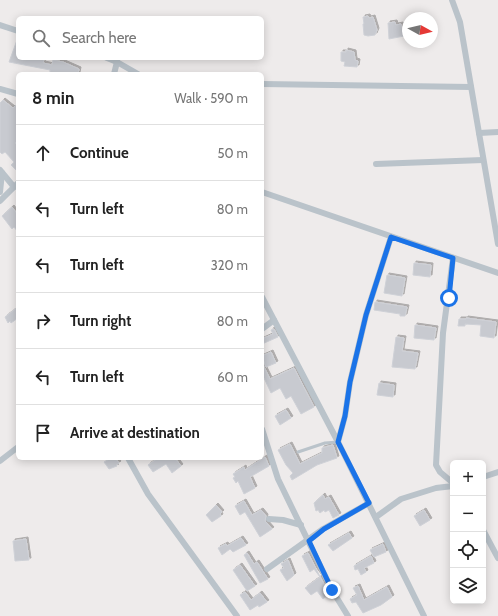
<!DOCTYPE html>
<meta charset="utf-8">
<style>
body{margin:0;font-family:Cabin,sans-serif;background:#f2f2f2;color:#222}
.controls{position:absolute;right:12px;bottom:12px;display:grid;overflow:hidden;border-radius:6px;box-shadow:0 2px 10px #0003}
.controls button{width:36px;height:36px;display:grid;place-items:center;padding:0;border:0;border-bottom:1px solid #e0e0e0;background:#fff;color:#222;font:20px sans-serif}
.compass{position:absolute;left:402px;top:12px;width:36px;height:36px;border-radius:50%;background:#fff;box-shadow:0 2px 10px #0003;rotate:98deg}
.stop{position:absolute;width:12px;height:12px;margin:-9px;border:3px solid #1a73e8;border-radius:50%;background:#fff}
.stop.end{background:#1a73e8;border-color:#fff;box-shadow:0 1px 4px #0008}
.list{margin:0;padding:0;list-style:none}
h2{display:flex;justify-content:space-between;align-items:center;height:52px;margin:0;padding:0 16px;font-size:17px}
h2 small{font-size:13px;font-weight:400;color:#767676}
.list li{display:grid;grid-template-columns:26px 1fr auto;gap:12px;align-items:center;box-sizing:border-box;height:56px;padding:0 16px;border-top:1px solid #e0e0e0}
.list b{display:block;font-size:15px;white-space:nowrap}
.list em{font-size:13px;font-style:normal;color:#767676}
.icon{flex:none;width:22px;height:22px;fill:none;stroke:currentColor;stroke-width:2;stroke-linecap:round;stroke-linejoin:round}
.map{position:relative;flex:none;width:498px;height:616px;overflow:hidden}
.search{position:absolute;background:#fff;box-shadow:0 2px 10px #0003;left:16px;top:16px;width:248px;height:44px;display:flex;align-items:center;gap:10px;box-sizing:border-box;padding:0 14px;border-radius:6px;color:#767676;font-size:15px}
.panel{position:absolute;background:#fff;box-shadow:0 2px 10px #0003;left:16px;top:72px;width:248px;height:388px;border-radius:6px}
.map>svg:first-child{display:block}
.building{fill:#c8cad0;stroke:#cfd1d7;filter:url(#shadow)}
.lines{fill:none;stroke-linecap:round;stroke-linejoin:round}
.service{stroke:#bac3ca;stroke-width:3}
.minor{stroke:#bac3ca;stroke-width:6}
.route{stroke:#1a73e8;stroke-width:5}
</style>
<div class="map">
<svg width="498" height="616" viewBox="0 0 498 616">
<defs>
<filter id="shadow"><feDropShadow dx="2" dy="-2" stdDeviation="0" flood-color="#0004"/></filter>
</defs>
<rect width="100%" height="100%" fill="#eeebeb"/>
<g class="building">
<polygon points="368,16 369,18 373,17 377,30 375,35 368,36 364,35 363,24 364,24 363,17"/>
<polygon points="395,22 396,25 401,24 404,36 389,39 388,23"/>
<polygon points="17,40 18,58 40,58 44,59 43,63 52,65 53,60 63,62 79,69 78,74 50,74 50,70 9,62"/>
<polygon points="346,50 354,52 355,60 358,61 357,67 344,66 345,62 341,61 341,52 346,52"/>
<polygon points="3,100 13,108 18,103 18,140 15,143 18,146 18,172 11,165 14,162 5,152 2,154 0,152 0,103"/>
<polygon points="12,207 18,215 18,232 14,227 12,229 2,216"/>
<polygon points="414,263 431,265 430,277 413,275"/>
<polygon points="387,275 405,278 402,296 384,293"/>
<polygon points="375,302 407,307 405,316 400,316 400,314 374,310"/>
<polygon points="18,307 18,318 11,323 10,321 8,323 5,317"/>
<polygon points="466,318 496,322 494,338 480,336 481,325 465,324 465,326 458,326 459,319 466,319"/>
<polygon points="415,325 436,328 434,340 414,338"/>
<polygon points="274,329 278,337 262,344 262,339 273,334 271,330"/>
<polygon points="396,337 404,338 402,351 418,353 415,369 392,367"/>
<polygon points="271,352 276,363 266,367 262,356"/>
<polygon points="262,363 270,379 294,368 314,407 301,414 291,396 286,399 280,388 271,393 264,378 262,379"/>
<polygon points="379,383 394,385 393,397 377,395"/>
<polygon points="286,410 291,418 280,425 275,416"/>
<polygon points="290,444 300,464 322,453 322,448 329,446 333,445 337,458 317,465 292,480 290,476 293,473 286,465 278,450"/>
<polygon points="265,457 269,466 250,477 255,488 244,494 238,481 236,483 233,478 235,477 233,474 244,467 245,470"/>
<polygon points="111,458 115,458 119,463 116,465 117,466 109,469 104,462"/>
<polygon points="158,458 175,458 181,466 172,473 166,464 153,472 148,465"/>
<polygon points="323,495 325,499 329,497 339,515 333,518 329,510 325,512 324,510 320,513 318,510 316,511 314,503"/>
<polygon points="244,501 252,515 261,510 266,516 265,521 272,529 260,537 245,512 240,515 235,506"/>
<polygon points="216,505 222,512 220,514 221,516 212,522 206,515"/>
<polygon points="424,510 430,520 420,526 414,516"/>
<polygon points="349,533 352,538 333,551 328,545"/>
<polygon points="241,538 246,545 233,552 230,549 222,555 218,548 226,544 227,546"/>
<polygon points="26,539 29,560 15,561 13,541"/>
<polygon points="383,544 386,552 374,557 370,550"/>
<polygon points="247,553 254,564 257,562 268,579 260,583 244,555"/>
<polygon points="308,553 329,594 323,599 317,591 311,595 305,588 320,577 314,569 310,572 302,556"/>
<polygon points="371,556 374,563 364,568 366,572 361,575 358,569 355,570 354,566"/>
<polygon points="288,560 294,575 287,581 280,570 284,568 281,564"/>
<polygon points="240,565 255,586 247,591 233,570"/>
<polygon points="358,586 364,600 387,587 392,597 381,605 363,613 356,602 352,603 350,599 357,595 353,588"/>
<polygon points="245,592 251,600 260,593 267,602 259,607 258,605 250,610 240,595"/>
</g>
<g class="lines">
<polyline class="service" points="298,452 325,443 338,442"/>
<g class="minor">
<polyline points="452,0 460,22 498,244"/>
<polyline points="0,25 18,31"/>
<polyline points="107,58 117,62 138,74"/>
<polyline points="114,74 117,62"/>
<polyline points="262,84 471,87"/>
<polyline points="0,89 18,94"/>
<polyline points="479,133 498,132"/>
<polyline points="376,164 483,160"/>
<polyline points="0,170 14,187"/>
<polyline points="0,192 2,173"/>
<polyline points="262,192 498,273"/>
<polyline points="0,201 18,183"/>
<polyline points="262,297 338,442 424,616"/>
<polyline points="262,329 274,320"/>
<polyline points="262,429 278,479 332,590 348,616"/>
<polyline points="338,442 345,416 350,382 366,315 391,237"/>
<polyline points="128,458 148,494 237,616"/>
<polyline points="0,461 18,447"/>
<polyline points="483,477 498,472"/>
<polyline points="453,483 440,472 436,465 443,333 453,258"/>
<polyline points="376,517 401,499 436,488 453,486"/>
<polyline points="269,519 283,520 301,525"/>
<polyline points="483,530 498,558"/>
<polyline points="267,569 323,529 369,503"/>
</g>
</g>
<g class="lines">
<polyline class="route" points="332,590 309,541 324,529 369,503 338,442 345,416 350,382 366,315 391,237 453,258 449,298"/>
</g>
</svg>
<div class="controls">
<button>+</button>
<button>−</button>
<button><svg class="icon" aria-label="locate" viewBox="0 0 24 24"><circle cx="12" cy="12" r="6"/><path d="M12 2v4M12 18v4M2 12h4M18 12h4"/></svg></button>
<button><svg class="icon" aria-label="layers" viewBox="0 0 24 24"><path d="M12 4l9 5-9 5-9-5zM3 14l9 5 9-5"/></svg></button>
</div>
<svg class="compass" viewBox="-18 -18 36 36"><path d="M0-13l5 13h-10z" fill="#e53935"/><path d="M0 13l5-13h-10z" fill="#767676"/></svg>
<div class="stop" style="left:449px;top:298px"></div>
<div class="stop end" style="left:332px;top:590px"></div>
<div class="search"><svg class="icon" aria-label="search" viewBox="0 0 24 24"><circle cx="10" cy="10" r="6"/><path d="M15 15l6 6"/></svg>Search here</div>
<section class="panel">
<h2>8 min<small>Walk · 590 m</small></h2>
<ul class="list">
<li><svg class="icon" aria-label="ahead" viewBox="0 0 24 24"><path d="M12 20V5M6 11l6-6 6 6"/></svg><div><b>Continue</b></div><em>50 m</em></li>
<li><svg class="icon" aria-label="left" viewBox="0 0 24 24"><path d="M17 20v-9H6M10 6l-5 5 5 5"/></svg><div><b>Turn left</b></div><em>80 m</em></li>
<li><svg class="icon" aria-label="left" viewBox="0 0 24 24"><path d="M17 20v-9H6M10 6l-5 5 5 5"/></svg><div><b>Turn left</b></div><em>320 m</em></li>
<li><svg class="icon" aria-label="right" viewBox="0 0 24 24"><path d="M7 20v-9h11M14 6l5 5-5 5"/></svg><div><b>Turn right</b></div><em>80 m</em></li>
<li><svg class="icon" aria-label="left" viewBox="0 0 24 24"><path d="M17 20v-9H6M10 6l-5 5 5 5"/></svg><div><b>Turn left</b></div><em>60 m</em></li>
<li><svg class="icon" aria-label="arrive" viewBox="0 0 24 24"><path d="M6 21V4h12l-3 4 3 4H6"/></svg><div><b>Arrive at destination</b></div></li>
</ul>
</section>
</div>
